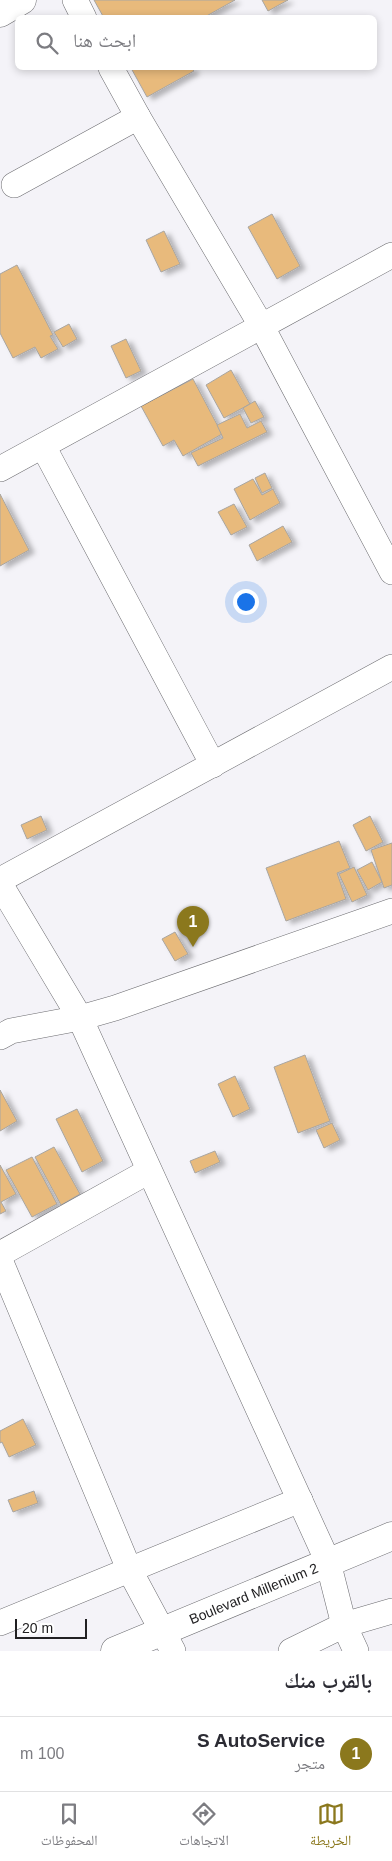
<!DOCTYPE html>
<html lang="ar">
<meta charset="utf-8">
<style>
body{margin:0;font-family:Helvetica,"Noto Naskh Arabic",sans-serif;background:#f2f2f3;color:#2b2b33;direction:rtl}
.scale{position:absolute;left:15px;bottom:12px;width:72px;box-sizing:border-box;padding-left:5px;border:2px solid #212022;border-top:0;font-size:14px;line-height:18px;white-space:nowrap;color:#212022;-webkit-text-stroke:4px #fff;paint-order:stroke}
.you{position:absolute;left:245px;top:601px;width:18px;height:18px;margin:-12px;border:4px solid #fff;border-radius:50%;background:#1a73e8;box-shadow:0 0 0 8px #1a73e833}
.badge{display:grid;place-items:center;width:32px;height:32px;border-radius:50%;background:#8b781d;color:#fff;font-size:16px;font-weight:700}
.pin{position:absolute;translate:-50% -41px;filter:drop-shadow(0 1px 2px #0008)}
.pin::after{content:'';position:absolute;top:26px;width:18px;height:15px;background:inherit;clip-path:polygon(0 0,100% 0,50% 100%)}
.list{margin:0;padding:0;list-style:none}
h2{display:flex;justify-content:space-between;align-items:center;height:65px;margin:0;padding:0 20px;font-size:21px}
h2 small{font-size:16px;font-weight:400;color:#7c7c81}
.list li{display:grid;grid-template-columns:32px 1fr auto;gap:15px;align-items:center;box-sizing:border-box;height:75px;padding:0 20px;border-top:1px solid #e1e1e2}
.list b{display:block;font-size:19px;white-space:nowrap}
.list p{margin:0;font-size:16px;white-space:nowrap;color:#7c7c81}
.list em{font-size:16px;font-style:normal;color:#7c7c81}
.icon{flex:none;width:28px;height:28px;fill:none;stroke:currentColor;stroke-width:2;stroke-linecap:round;stroke-linejoin:round}
.map{position:relative;flex:none;width:392px;height:1651px;overflow:hidden;direction:ltr}
.search{position:absolute;background:#fff;box-shadow:0 2px 8px #0003;left:15px;right:15px;top:15px;height:55px;display:flex;align-items:center;gap:12px;box-sizing:border-box;padding:0 18px;border-radius:8px;color:#7c7c81;font-size:19px}
.sheet{height:140px;background:#fff}
nav{display:flex;justify-content:space-around;align-items:center;box-sizing:border-box;height:70px;border-top:1px solid #e1e1e2;background:#fff;font-size:14px;color:#7c7c81}
nav a{display:grid;justify-items:center;gap:2px}
nav .on{color:#8b781d}
.map>svg:first-child{display:block}
.building{fill:#e8ba7c;stroke:#a8a5a1;filter:url(#shadow)}
.lines{fill:none;stroke-linecap:round;stroke-linejoin:round}
.street-casing{stroke:#6c6c70;stroke-width:26}
.secondary-casing{stroke:#6c6c70;stroke-width:29}
.street{stroke:#fff;stroke-width:25}
.secondary{stroke:#fff;stroke-width:28}
.labels{text-anchor:middle;stroke-width:4;stroke-linejoin:round;paint-order:stroke}
.street-label{font-size:14px;fill:#212022;stroke:#fff}
</style>
<div class="map">
<svg width="392" height="1651" viewBox="0 0 392 1651">
<defs>
<filter id="shadow"><feDropShadow dx="5.5" dy="3" stdDeviation="2.5" flood-color="#0004"/></filter>
</defs>
<rect width="100%" height="100%" fill="#f4f3f8"/>
<g class="building">
<polygon points="94,0 235,0 203,18 104,18"/>
<polygon points="262,0 288,0 268,11"/>
<polygon points="131,68 192,68 194,71 147,97"/>
<polygon points="272,214 300,266 277,279 248,227"/>
<polygon points="164,231 180,264 161,272 146,240"/>
<polygon points="17,265 53,335 50,336 58,349 41,358 35,347 13,358 0,333 0,274"/>
<polygon points="69,324 77,339 63,347 54,332"/>
<polygon points="126,339 141,371 126,378 111,346"/>
<polygon points="231,370 250,404 224,418 206,385"/>
<polygon points="193,379 222,434 183,456 174,440 163,446 141,406"/>
<polygon points="255,401 264,417 251,423 243,408"/>
<polygon points="240,414 247,428 261,421 267,432 198,466 191,453 223,438 217,425"/>
<polygon points="265,473 272,488 262,493 255,478"/>
<polygon points="253,479 262,495 273,489 280,503 250,520 234,489"/>
<polygon points="0,494 29,550 0,566"/>
<polygon points="234,504 247,527 231,535 218,512"/>
<polygon points="283,526 292,542 257,561 249,545"/>
<polygon points="41,816 47,830 27,839 21,825"/>
<polygon points="370,816 383,842 366,851 353,825"/>
<polygon points="339,841 350,868 337,873 346,899 286,921 266,868"/>
<polygon points="392,843 392,885 384,888 371,850"/>
<polygon points="372,862 382,882 368,890 357,870"/>
<polygon points="354,867 367,895 352,902 339,874"/>
<polygon points="175,932 188,954 175,961 162,939"/>
<polygon points="305,1055 330,1121 298,1133 274,1067"/>
<polygon points="235,1076 250,1109 233,1117 218,1084"/>
<polygon points="0,1090 17,1121 0,1131"/>
<polygon points="77,1109 103,1161 82,1172 56,1119"/>
<polygon points="332,1123 340,1140 324,1148 316,1130"/>
<polygon points="54,1147 80,1194 61,1205 35,1157"/>
<polygon points="215,1151 220,1162 195,1173 190,1161"/>
<polygon points="32,1157 57,1204 32,1217 6,1170"/>
<polygon points="0,1165 16,1194 1,1202 6,1211 0,1214"/>
<polygon points="23,1419 36,1445 9,1457 2,1442 0,1443 0,1431"/>
<polygon points="34,1491 38,1503 13,1512 8,1500"/>
</g>
<g class="lines">
<defs>
<g id="street">
<polyline points="75,0 84,18"/>
<polyline points="111,68 138,117 262,327 392,572"/>
<polyline points="14,185 138,117"/>
<polyline points="43,446 213,765"/>
<polyline points="0,469 392,255"/>
<polyline points="0,880 392,667"/>
<polyline points="0,884 80,1018 328,1562 344,1625 356,1651"/>
<polyline points="0,1037 11,1031 80,1018 115,1008 392,911"/>
<polyline points="0,1254 149,1171"/>
<polyline points="0,1260 129,1569 173,1651"/>
<polyline points="0,1623 300,1500"/>
<polyline points="291,1651 344,1625 392,1611"/>
</g>
<g id="secondary">
<polyline points="0,13 22,0"/>
<path id="s1" d="M115,1651L392,1536"/>
</g>
</defs>
<use href="#street" class="street-casing"/>
<use href="#secondary" class="secondary-casing"/>
<use href="#street" class="street"/>
<use href="#secondary" class="secondary"/>
</g>
<g class="labels">
<g class="street-label">
<text dy="5" stroke="none"><textPath href="#s1" startOffset="150">Boulevard Millenium 2</textPath></text>
</g>
</g>
</svg>
<div class="scale">20 m</div>
<div class="you"></div>
<div class="pin badge" style="left:193px;top:947px">1</div>
<div class="search"><svg class="icon" aria-label="search" viewBox="0 0 24 24"><circle cx="10" cy="10" r="6"/><path d="M15 15l6 6"/></svg>ابحث هنا</div>
</div>
<section class="sheet">
<h2>بالقرب منك<small></small></h2>
<ul class="list">
<li><span class="badge">1</span><div><b>S AutoService</b><p>متجر</p></div><em>100 m</em></li>
</ul>
</section>
<nav>
<a class="on"><svg class="icon" aria-label="map" viewBox="0 0 24 24"><path d="M3 6l6-2 6 2 6-2v14l-6 2-6-2-6 2zM9 4v14M15 6v14"/></svg>الخريطة</a>
<a><svg class="icon" aria-label="directions" viewBox="0 0 24 24"><path d="M12 3l9 9-9 9-9-9zM9 14v-3h6M13 9l2 2-2 2"/></svg>الاتجاهات</a>
<a><svg class="icon" aria-label="saved" viewBox="0 0 24 24"><path d="M7 4h10v16l-5-4-5 4z"/></svg>المحفوظات</a>
</nav>
